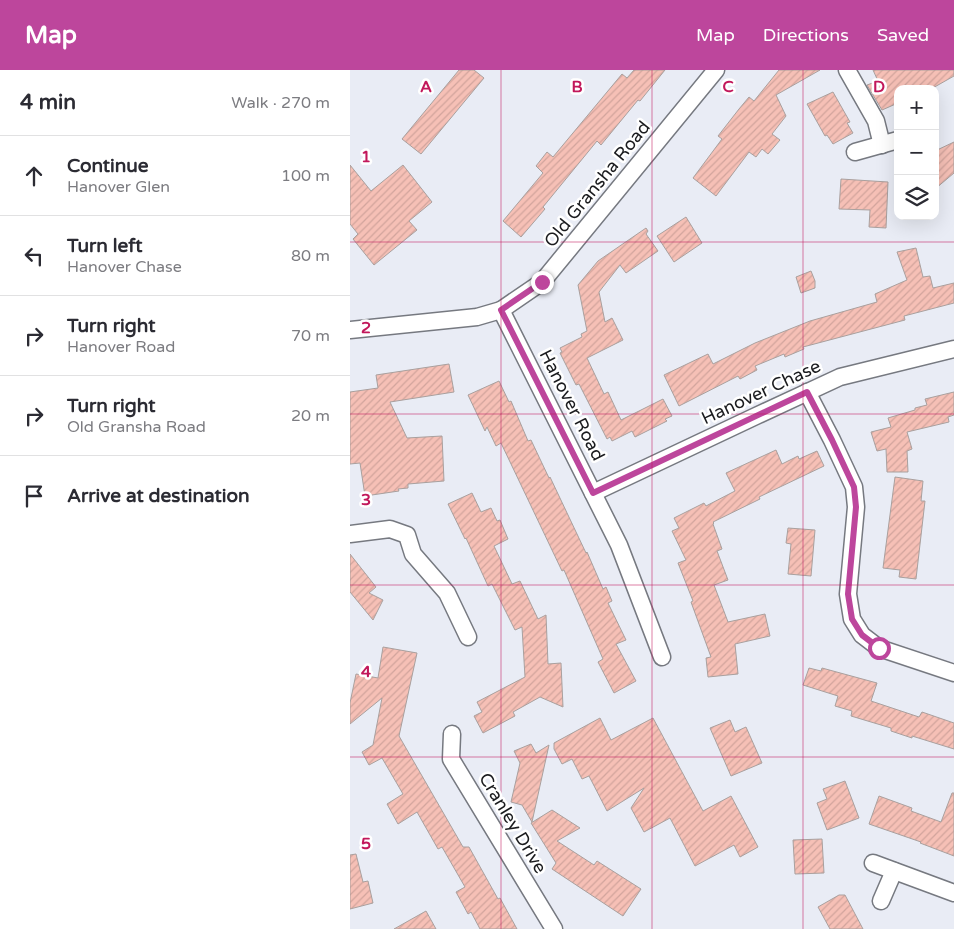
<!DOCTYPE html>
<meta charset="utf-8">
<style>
body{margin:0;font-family:"Varela Round",sans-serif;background:#f2f2f3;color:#2b2b33}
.controls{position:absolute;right:15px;top:15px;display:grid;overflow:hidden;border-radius:10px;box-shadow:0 5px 20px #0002}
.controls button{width:45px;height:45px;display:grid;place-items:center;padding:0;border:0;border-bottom:1px solid #e1e1e2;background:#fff;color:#2b2b33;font:25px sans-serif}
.stop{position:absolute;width:15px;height:15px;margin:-11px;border:4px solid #bd469c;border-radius:50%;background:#fff}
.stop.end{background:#bd469c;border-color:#fff;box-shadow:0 1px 5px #0008}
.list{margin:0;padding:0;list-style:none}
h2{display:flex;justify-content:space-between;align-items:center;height:65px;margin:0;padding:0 20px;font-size:21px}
h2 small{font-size:16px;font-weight:400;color:#7c7c81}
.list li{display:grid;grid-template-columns:32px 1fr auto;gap:15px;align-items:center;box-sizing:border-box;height:80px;padding:0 20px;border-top:1px solid #e1e1e2}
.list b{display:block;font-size:19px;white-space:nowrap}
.list p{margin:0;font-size:16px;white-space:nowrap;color:#7c7c81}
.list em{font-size:16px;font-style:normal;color:#7c7c81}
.icon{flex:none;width:28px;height:28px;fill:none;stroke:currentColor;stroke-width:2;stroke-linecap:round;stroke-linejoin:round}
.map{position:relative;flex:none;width:604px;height:859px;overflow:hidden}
header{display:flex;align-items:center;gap:30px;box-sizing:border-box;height:70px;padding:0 25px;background:#bd469c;color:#fff}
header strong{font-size:24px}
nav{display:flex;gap:28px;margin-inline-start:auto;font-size:18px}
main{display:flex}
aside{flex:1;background:#fff}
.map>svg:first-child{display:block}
.building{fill:url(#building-hatch);stroke:#a9a09e}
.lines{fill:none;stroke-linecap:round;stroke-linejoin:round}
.street-casing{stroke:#767980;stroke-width:19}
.street{stroke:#fff;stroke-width:16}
.route{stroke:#bd469c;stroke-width:6}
.grid{fill:none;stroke:#c2185b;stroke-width:1;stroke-opacity:0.55}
.labels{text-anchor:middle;stroke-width:5;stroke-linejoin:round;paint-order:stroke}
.street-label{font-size:18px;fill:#1a1b1e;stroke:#fff}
.grid-label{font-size:16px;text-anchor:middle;font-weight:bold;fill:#c2185b;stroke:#fff;stroke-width:5;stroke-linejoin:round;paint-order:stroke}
</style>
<header>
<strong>Map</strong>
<nav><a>Map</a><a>Directions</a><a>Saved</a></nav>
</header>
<main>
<aside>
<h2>4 min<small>Walk · 270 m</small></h2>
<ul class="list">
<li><svg class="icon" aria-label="ahead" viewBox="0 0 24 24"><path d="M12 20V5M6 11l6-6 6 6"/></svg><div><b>Continue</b><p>Hanover Glen</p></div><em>100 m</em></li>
<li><svg class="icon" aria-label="left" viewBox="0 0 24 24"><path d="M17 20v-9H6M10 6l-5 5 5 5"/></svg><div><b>Turn left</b><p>Hanover Chase</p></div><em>80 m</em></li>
<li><svg class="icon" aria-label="right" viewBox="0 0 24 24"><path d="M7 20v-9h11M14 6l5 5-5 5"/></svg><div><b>Turn right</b><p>Hanover Road</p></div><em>70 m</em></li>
<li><svg class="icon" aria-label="right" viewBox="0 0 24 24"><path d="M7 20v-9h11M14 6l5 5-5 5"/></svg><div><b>Turn right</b><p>Old Gransha Road</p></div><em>20 m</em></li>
<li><svg class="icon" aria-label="arrive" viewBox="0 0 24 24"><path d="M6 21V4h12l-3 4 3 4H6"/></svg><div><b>Arrive at destination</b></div></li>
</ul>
</aside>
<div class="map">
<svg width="604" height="859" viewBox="0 0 604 859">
<defs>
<pattern id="building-hatch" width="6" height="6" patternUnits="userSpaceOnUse" patternTransform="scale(1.25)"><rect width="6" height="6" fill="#f6c0b6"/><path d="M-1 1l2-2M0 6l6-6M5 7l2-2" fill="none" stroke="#d2a49c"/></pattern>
</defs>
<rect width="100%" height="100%" fill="#e9ecf5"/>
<g class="building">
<polygon points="109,0 124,0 134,8 71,84 52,69"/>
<polygon points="284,0 315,0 290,31 288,30 251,75 247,71 193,137 195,139 171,167 153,151 193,103 186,96 197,82 203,87 272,4 277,8"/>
<polygon points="429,0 470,0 426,25 436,46 422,64 430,70 418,84 412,79 406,87 399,82 366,126 343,108 372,69 368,66 389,39 399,27 404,31"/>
<polygon points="523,0 604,0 604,6 581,19 548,19 548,33 532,40 517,15 528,11"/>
<polygon points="483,22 500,52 497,53 503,63 483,74 477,65 475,66 457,34"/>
<polygon points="604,72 604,103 585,119 585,81"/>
<polygon points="0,95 21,121 53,95 82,132 59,151 67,160 24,195 3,169 8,164 0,154"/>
<polygon points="491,109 538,112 536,158 519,157 520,140 489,139"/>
<polygon points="336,147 352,173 324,192 307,166"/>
<polygon points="296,158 298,161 296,164 308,181 276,203 270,195 249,222 255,252 262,248 273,270 237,288 254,324 258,322 271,350 313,329 322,346 315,349 317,351 285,367 282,361 262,371 260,367 257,369 229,314 226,315 210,283 212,282 210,278 232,267 231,264 237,261 228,215 248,191"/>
<polygon points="566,178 573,207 580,206 583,218 604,213 604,233 554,246 555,250 453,277 454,279 435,287 434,284 405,296 407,300 390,309 388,306 329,336 314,305 358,284 363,294 405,273 460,251 527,232 525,224 557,210 547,182"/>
<polygon points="461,201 465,211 465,218 451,223 446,207"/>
<polygon points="99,294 104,322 40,332 57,368 92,366 94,411 58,414 58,418 48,419 49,421 15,426 10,393 0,394 0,322 28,318 26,305"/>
<polygon points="149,311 159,332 161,331 178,371 181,370 199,408 200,407 236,483 237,482 253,519 256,517 262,531 258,533 276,570 266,574 286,611 264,623 248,592 253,589 214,500 212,501 151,373 146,376 137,357 135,361 118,325"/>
<polygon points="604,322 604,345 598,347 599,352 557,362 562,379 557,381 558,402 537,402 536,379 527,381 521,362 541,357 538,348 565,340 565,338 577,335 575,329"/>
<polygon points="426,380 432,394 448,386 449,389 467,381 474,396 409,427 410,429 363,452 364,453 363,454 372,479 367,481 378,510 364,515 378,552 415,544 420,566 385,574 388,604 358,607 356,588 361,587 341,532 343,531 328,493 336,490 322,461 329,458 324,448 354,433 356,436 385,421 376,403"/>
<polygon points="545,407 573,411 571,431 575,431 566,509 549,507 550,500 533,498"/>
<polygon points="122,423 131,442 141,438 147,451 150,450 158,469 144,476 162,514 170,511 188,549 196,545 198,594 211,593 213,637 190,627 163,642 165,646 133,663 124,646 132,642 127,632 175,607 172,557 165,560 142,514 138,516 116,468 115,469 98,434"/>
<polygon points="438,458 465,460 461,506 438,504 441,474 436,473"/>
<polygon points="0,484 26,517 19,523 33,530 23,550 0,522"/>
<polygon points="33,577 67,583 49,666 113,777 119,777 148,829 150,828 167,859 130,859 121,842 118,844 106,822 115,817 92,777 88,779 67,742 48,754 37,734 53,724 32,688 19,695 12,682 23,675 32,628 0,654 0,633 6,604 28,608"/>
<polygon points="459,598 471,601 472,598 527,613 521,631 569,647 572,642 604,653 604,679 562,666 562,668 541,661 541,658 501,646 502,641 485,636 488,626 453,615"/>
<polygon points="250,648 261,670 303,648 353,741 381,726 408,777 390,787 384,775 345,796 320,748 294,762 281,738 294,718 257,741 239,706 232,709 222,689 212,694 204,679 204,673"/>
<polygon points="380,650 385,662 396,657 412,693 381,706 360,658"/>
<polygon points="181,674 186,683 199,675 182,752 172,735 161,732 170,693 164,681"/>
<polygon points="495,711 509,748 477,760 467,733 477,729 473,719"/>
<polygon points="602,723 604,723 604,786 570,773 571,772 519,754 529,726 562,738 561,741 591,752"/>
<polygon points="202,740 230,758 207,771 244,795 247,791 291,819 273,846 202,799 206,793 181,753"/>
<polygon points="472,769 474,803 445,804 443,770"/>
<polygon points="6,784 13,812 18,811 23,833 0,839 0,785"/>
<polygon points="489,825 495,825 513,859 480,859 468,837"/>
<polygon points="76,841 86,859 44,859"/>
</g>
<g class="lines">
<defs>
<g id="street">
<polyline points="497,0 526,51 532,75"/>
<polyline points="505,82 548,70"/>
<polyline points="151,240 269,475 312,587"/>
<polyline points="0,260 127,247 151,240 192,212 366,0"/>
<polyline points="457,322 482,370 504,417 506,437 498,524 502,549 512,565 529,578 604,603"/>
<polyline points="243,423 406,346 490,307 604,279"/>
<polyline points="0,464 40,459 57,465 63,484 97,523 118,567"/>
<polyline points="102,664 101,689 204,859"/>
<polyline points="523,793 604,823"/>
<polyline points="531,831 544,801"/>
</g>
</defs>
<use href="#street" class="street-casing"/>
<use href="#street" class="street"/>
</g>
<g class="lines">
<polyline class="route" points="192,212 151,240 243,423 457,322 482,370 504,417 506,437 498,524 502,549 512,565 529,578"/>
</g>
<path class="grid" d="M151,0V859M302,0V859M453,0V859M0,172H604M0,344H604M0,515H604M0,687H604"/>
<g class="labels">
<g class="street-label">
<text transform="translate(247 114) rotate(-51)" y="6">Old Gransha Road</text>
<text transform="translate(411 322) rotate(-25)" y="6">Hanover Chase</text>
<text transform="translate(222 335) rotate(63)" y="6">Hanover Road</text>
<text transform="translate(163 753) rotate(59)" y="6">Cranley Drive</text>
</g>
</g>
<g class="grid-label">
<text x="76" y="22">A</text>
<text x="227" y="22">B</text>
<text x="378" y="22">C</text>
<text x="529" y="22">D</text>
<text x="16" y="92">1</text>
<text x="16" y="263">2</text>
<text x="16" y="435">3</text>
<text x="16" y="607">4</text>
<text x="16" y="779">5</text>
</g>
</svg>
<div class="controls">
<button>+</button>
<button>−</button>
<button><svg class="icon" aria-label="layers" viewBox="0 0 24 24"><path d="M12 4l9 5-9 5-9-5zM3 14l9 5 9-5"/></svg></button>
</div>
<div class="stop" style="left:529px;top:578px"></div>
<div class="stop end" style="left:192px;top:212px"></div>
</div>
</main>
